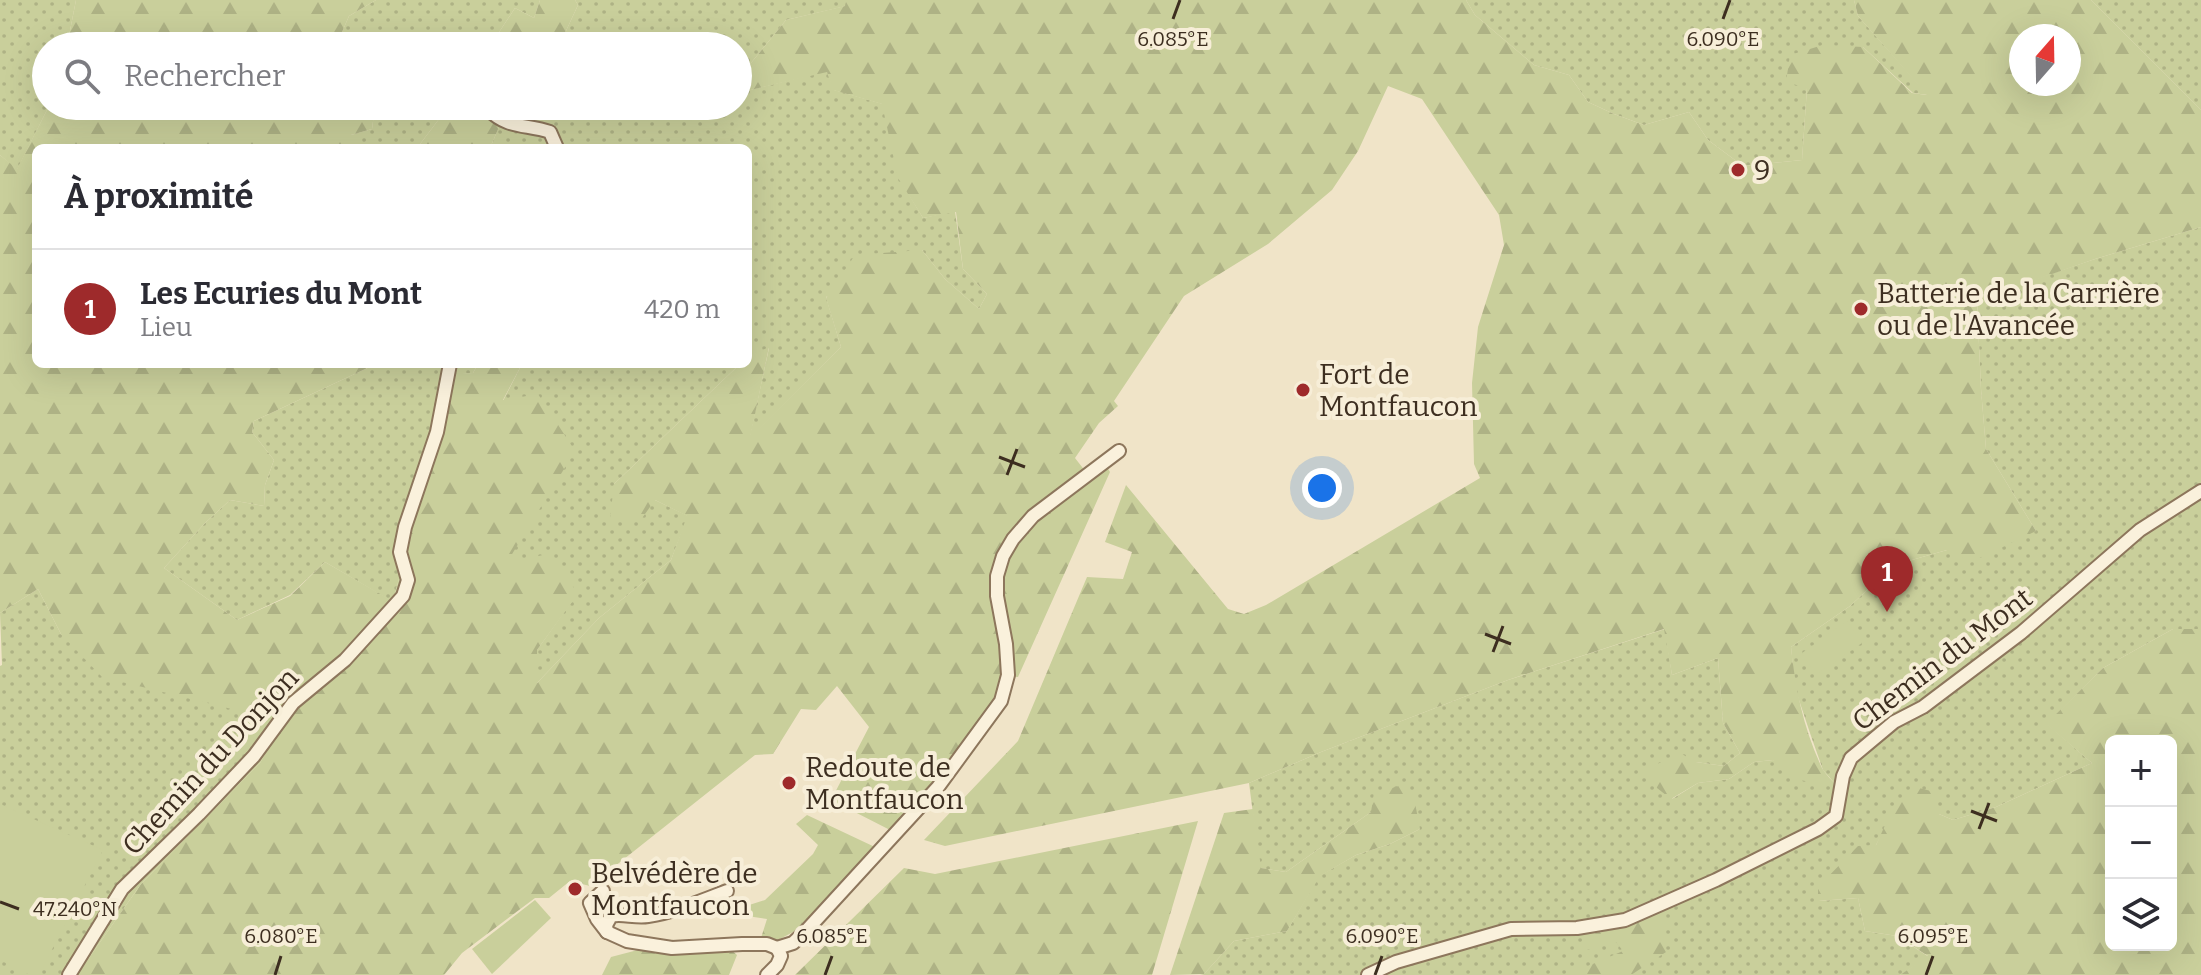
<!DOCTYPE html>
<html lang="fr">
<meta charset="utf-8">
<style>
body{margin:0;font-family:Bitter,serif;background:#f7f7f7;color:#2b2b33}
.controls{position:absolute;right:24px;bottom:24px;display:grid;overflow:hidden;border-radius:12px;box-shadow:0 8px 32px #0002}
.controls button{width:72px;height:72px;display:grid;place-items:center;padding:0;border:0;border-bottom:2px solid #e1e1e2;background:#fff;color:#2b2b33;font:40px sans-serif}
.compass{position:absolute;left:2009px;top:24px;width:72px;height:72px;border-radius:50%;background:#fff;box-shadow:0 8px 32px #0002;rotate:20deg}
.you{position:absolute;left:1322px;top:488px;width:28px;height:28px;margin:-20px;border:6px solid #fff;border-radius:50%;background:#1a73e8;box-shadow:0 0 0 12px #1a73e833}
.badge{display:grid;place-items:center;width:52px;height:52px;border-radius:50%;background:#9e2a2b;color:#fff;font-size:26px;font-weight:700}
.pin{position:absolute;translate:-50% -66px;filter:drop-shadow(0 2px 4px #0008)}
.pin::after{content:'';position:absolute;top:42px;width:28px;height:24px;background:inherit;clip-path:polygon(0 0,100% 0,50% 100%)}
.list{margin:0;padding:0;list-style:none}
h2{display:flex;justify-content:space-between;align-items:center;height:104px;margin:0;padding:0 32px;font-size:34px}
h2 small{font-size:26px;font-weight:400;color:#7c7c81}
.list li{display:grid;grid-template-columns:52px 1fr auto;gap:24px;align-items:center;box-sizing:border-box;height:120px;padding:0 32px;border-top:2px solid #e1e1e2}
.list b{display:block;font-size:30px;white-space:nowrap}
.list p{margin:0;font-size:26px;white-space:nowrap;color:#7c7c81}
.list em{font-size:26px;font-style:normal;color:#7c7c81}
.icon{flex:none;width:44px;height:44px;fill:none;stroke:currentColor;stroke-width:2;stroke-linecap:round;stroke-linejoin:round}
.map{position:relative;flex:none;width:2201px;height:975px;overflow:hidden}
.search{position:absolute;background:#fff;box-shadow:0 8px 32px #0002;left:32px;top:32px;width:720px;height:88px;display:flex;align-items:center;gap:20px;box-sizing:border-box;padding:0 28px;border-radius:44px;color:#7c7c81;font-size:30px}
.panel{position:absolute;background:#fff;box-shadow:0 8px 32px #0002;left:32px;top:144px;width:720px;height:224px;border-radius:12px}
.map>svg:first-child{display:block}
.grass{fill:url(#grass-dots)}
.forest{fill:url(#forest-firs);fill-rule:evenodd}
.garden{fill:#c9cf9b}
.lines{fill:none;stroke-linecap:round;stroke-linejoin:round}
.minor-casing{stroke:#8d765c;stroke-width:16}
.minor{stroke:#faf1dc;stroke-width:12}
.ticks{fill:none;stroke:#3d2e20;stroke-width:3}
.poi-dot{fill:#9e2a2b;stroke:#f7eed8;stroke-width:3}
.labels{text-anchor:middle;stroke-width:8;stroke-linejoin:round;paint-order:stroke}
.poi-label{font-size:28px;fill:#3d2e20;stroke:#f7eed8;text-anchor:start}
.street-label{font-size:28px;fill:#3d2e20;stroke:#f7eed8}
.ticks-label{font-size:20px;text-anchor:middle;fill:#3d2e20;stroke:#f7eed8;stroke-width:8;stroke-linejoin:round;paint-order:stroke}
</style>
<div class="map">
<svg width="2201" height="975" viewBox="0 0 2201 975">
<defs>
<pattern id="grass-dots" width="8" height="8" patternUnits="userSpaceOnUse" patternTransform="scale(2)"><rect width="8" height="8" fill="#c9cf9b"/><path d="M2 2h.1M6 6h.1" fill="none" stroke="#aeb285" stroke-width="1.8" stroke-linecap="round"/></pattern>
<pattern id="forest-firs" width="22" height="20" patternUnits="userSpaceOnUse" patternTransform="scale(2)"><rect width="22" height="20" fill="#c9cf9b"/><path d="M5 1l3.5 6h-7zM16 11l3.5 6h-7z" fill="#aeb285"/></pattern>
</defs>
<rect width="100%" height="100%" fill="#f0e4c8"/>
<g class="grass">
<polygon points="0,0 76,0 67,46 46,46 46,106 49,106 17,170 0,155"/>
<polygon points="376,0 540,0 534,18 515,8 490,46 336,46 349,16"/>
<polygon points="575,0 846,0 846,6 786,20 738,79 738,46 559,46 578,5"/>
<polygon points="1466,0 1854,0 1858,16 1928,95 1913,93 1863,47 1807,88 1802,160 1743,166 1708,140 1689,112 1644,125 1614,114 1588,102 1569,75 1534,65 1475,15"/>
<polygon points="2091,0 2201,0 2201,110"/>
<polygon points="827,71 834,90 883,104 899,178 923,218 955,211 963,269 987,294 979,309 945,279 922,250 826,297 841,347 749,440 769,348 748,357 748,148 490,148 508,106 671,106 654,113 684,106 738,106 738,93"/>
<polygon points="375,106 449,106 417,148 351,148 351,135 372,129"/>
<polygon points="2201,227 2201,629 2173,629 2103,668 2047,724 2092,763 1996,807 1953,820 1939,814 1883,832 1876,845 1819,901 1858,898 1865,931 1897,936 1929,957 1900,975 1200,975 1204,974 1234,941 1287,931 1319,876 1356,855 1390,844 1420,829 1371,812 1286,872 1260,868 1249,783 1321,752 1508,680 1665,629 1672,675 1718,658 1723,723 1740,753 1724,766 1696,762 1672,799 1698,783 1729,779 1754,762 1773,760 1837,786 1823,770 1811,736 1795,688 1791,647 1850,606 1894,565 1947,550 2036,531 1986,449 1981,389 1977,299 2095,259"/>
<polygon points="376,364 478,364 473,373 452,375 390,613 280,726 260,763 141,884 77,975 0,975 0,666 2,665 0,613 38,589 61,634 272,718 340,654 388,599 325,562 290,595 237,620 164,568 205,523 230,500 264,506 265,485 274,460 252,432 254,421"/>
<polygon points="522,364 740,364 614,484 655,500 688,516 671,560 599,618 536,684 537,650 577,594 506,565 503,401"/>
</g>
<g class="forest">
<polygon points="76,0 376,0 349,16 336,46 67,46"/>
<polygon points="540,0 575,0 578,5 559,46 490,46 515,8 534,18"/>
<path d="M846,0H1466L1475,15L1534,65L1569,75L1588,102L1614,114L1644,125L1689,112L1708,140L1743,166L1802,160L1807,88L1786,82L1790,55L1823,45L1863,47L1912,93L1927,95L1858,16L1854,0H2091L2201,110V227L2095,259L1977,300L1981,389L1986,449L2036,531L1971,562L1947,550L1894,565L1850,606L1791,647C1795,688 1804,730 1822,768C1826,775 1833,781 1838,787L1789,778L1773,760L1754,762L1729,779L1698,783L1671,799L1657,788L1647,769L1680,753L1696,762L1724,766L1740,753L1723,723L1718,658L1672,675L1664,629L1508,680L1321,752L1249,783L945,846L924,840L1018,741L1087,577L1123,579L1132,552L1105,542L1126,485L1228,609L1244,614L1266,605L1480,478L1474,464L1472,383L1478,327L1504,245L1499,215L1422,99L1388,86L1358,151L1332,190L1268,244L1184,296L1114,401L1118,406L1099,423L1075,458L1089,476L1105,464L1110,472L1018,677L1004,676L996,699L933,783L890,830L845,807L839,810L828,806L869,727L837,686L816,710L801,709L773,754L755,755L590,886L570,881L549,898H535L462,953L444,975H77L141,884L260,763L280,726L390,613L452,374L473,373L478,364H522L503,400L538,394L575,451L506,564L551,553L578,594L537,650V683L599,618L671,560L687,516L655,500L640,521L610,519L614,484L740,364H748L749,356L769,347L750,438L841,347L826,298L855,255L922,250L945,279L979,309L987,294L963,269L956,212L923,218L898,178L882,104L833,90L827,72L738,93V79L786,20L845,6ZM2021,36H2069V84H2021Z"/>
<polygon points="49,106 375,106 372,129 351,135 351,148 36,148 36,364 376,364 254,421 252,432 274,460 265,485 264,506 230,500 205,523 164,568 237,620 290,596 325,562 389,599 340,654 272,719 102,677 61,634 38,589 0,613 0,155 17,169"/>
<polygon points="449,106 508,106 490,148 417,148"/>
<path d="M2173,629H2201V975H1900L1928,956L1897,936L1865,931L1858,898L1818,901V887L1858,846L1876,845L1893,808L1915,787L1935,792L1939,814L1953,820L1996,807L2092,763L2046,724L2103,668ZM2111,741H2171V945H2111Z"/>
<polygon points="1399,786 1415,803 1420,829 1390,844 1356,855 1320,876 1287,931 1234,941 1204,974 1170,975 1224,813 1253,809 1261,868 1286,872 1371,812 1374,793"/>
<polygon points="807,815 877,848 812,922 778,940 761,938 767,919 747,916 746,906 765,900 813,854 818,845 796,824"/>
<polygon points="1198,821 1152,975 795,975 904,868 935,874"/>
<polygon points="1652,914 1662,922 1666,952 1631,975 1567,975 1623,951 1616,942 1583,951 1580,943 1596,933"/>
<polygon points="725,945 737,955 729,975 602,975 611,957 653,946"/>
</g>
<g class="garden">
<polygon points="1847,621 1862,643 1816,675 1802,653"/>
<polygon points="0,804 103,850 39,975 30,975 0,960"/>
<polygon points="535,900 551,918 492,974 472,949"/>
</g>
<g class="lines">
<defs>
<g id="minor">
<path d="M489,110C508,129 526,124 550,132L557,148"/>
<polyline points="603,891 590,903 597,919 607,932 627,941 672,948 742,944 767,944 777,948"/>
<path d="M607,932L606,925L611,916C621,913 635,918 648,916C675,912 701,901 727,891"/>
<polyline points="777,948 793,943 805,932 938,787 1001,701 1008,675 1006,644 997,596 997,576 1003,556 1013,539 1033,516 1119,451"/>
<polyline points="69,975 122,889 199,814 254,756 293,703 345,660 403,596 408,580 400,552 405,527 437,432 450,364"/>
<polyline points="767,975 777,965 781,956 777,948"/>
<polyline points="1368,975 1396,962 1511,929 1577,928 1625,920 1716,880 1818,829 1836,816 1843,776 1851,758 1894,722 1923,707 2021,633 2140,530 2201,491"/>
</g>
</defs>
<use href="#minor" class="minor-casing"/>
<use href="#minor" class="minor"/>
</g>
<path class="ticks" d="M1173,19L1180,0M1723,19L1730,0M999,457L1025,467M1007,475L1017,449M1485,634L1511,644M1493,652L1503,626M1971,811L1997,821M1979,829L1989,803M0,902L19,909M275,975L281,956M825,975L832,956M1375,975L1382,956M1926,975L1933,956"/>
<g class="poi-dot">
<circle cx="1738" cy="170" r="8"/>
<circle cx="1861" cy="309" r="8"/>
<circle cx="1303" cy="390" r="8"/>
<circle cx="789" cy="783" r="8"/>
<circle cx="575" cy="889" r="8"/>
</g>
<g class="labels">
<g class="poi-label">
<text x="1754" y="180">9</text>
<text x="1877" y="303">Batterie de la Carrière<tspan x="1877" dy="32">ou de l'Avancée</tspan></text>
<text x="1319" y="384">Fort de<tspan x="1319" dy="32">Montfaucon</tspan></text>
<text x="805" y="777">Redoute de<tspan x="805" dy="32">Montfaucon</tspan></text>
<text x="591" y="883">Belvédère de<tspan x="591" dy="32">Montfaucon</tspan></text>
</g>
<g class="street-label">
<text transform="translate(1942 659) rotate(-37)" y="10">Chemin du Mont</text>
<text transform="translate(210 761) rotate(-47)" y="10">Chemin du Donjon</text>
</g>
</g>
<g class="ticks-label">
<text x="1173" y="46">6.085°E</text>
<text x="1723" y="46">6.090°E</text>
<text x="75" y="916">47.240°N</text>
<text x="281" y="943">6.080°E</text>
<text x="832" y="943">6.085°E</text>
<text x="1382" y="943">6.090°E</text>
<text x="1933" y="943">6.095°E</text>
</g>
</svg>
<div class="controls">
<button>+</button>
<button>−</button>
<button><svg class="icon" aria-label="layers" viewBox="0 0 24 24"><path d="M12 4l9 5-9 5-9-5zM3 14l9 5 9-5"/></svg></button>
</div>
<svg class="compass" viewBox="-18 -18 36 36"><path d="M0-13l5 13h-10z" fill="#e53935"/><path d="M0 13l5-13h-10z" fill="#7c7c81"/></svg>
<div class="you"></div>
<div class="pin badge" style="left:1887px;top:612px">1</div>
<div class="search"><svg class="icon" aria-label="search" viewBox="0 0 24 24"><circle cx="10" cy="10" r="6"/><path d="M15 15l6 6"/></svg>Rechercher</div>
<section class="panel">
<h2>À proximité<small></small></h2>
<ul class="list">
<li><span class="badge">1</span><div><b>Les Ecuries du Mont</b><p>Lieu</p></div><em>420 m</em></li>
</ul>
</section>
</div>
